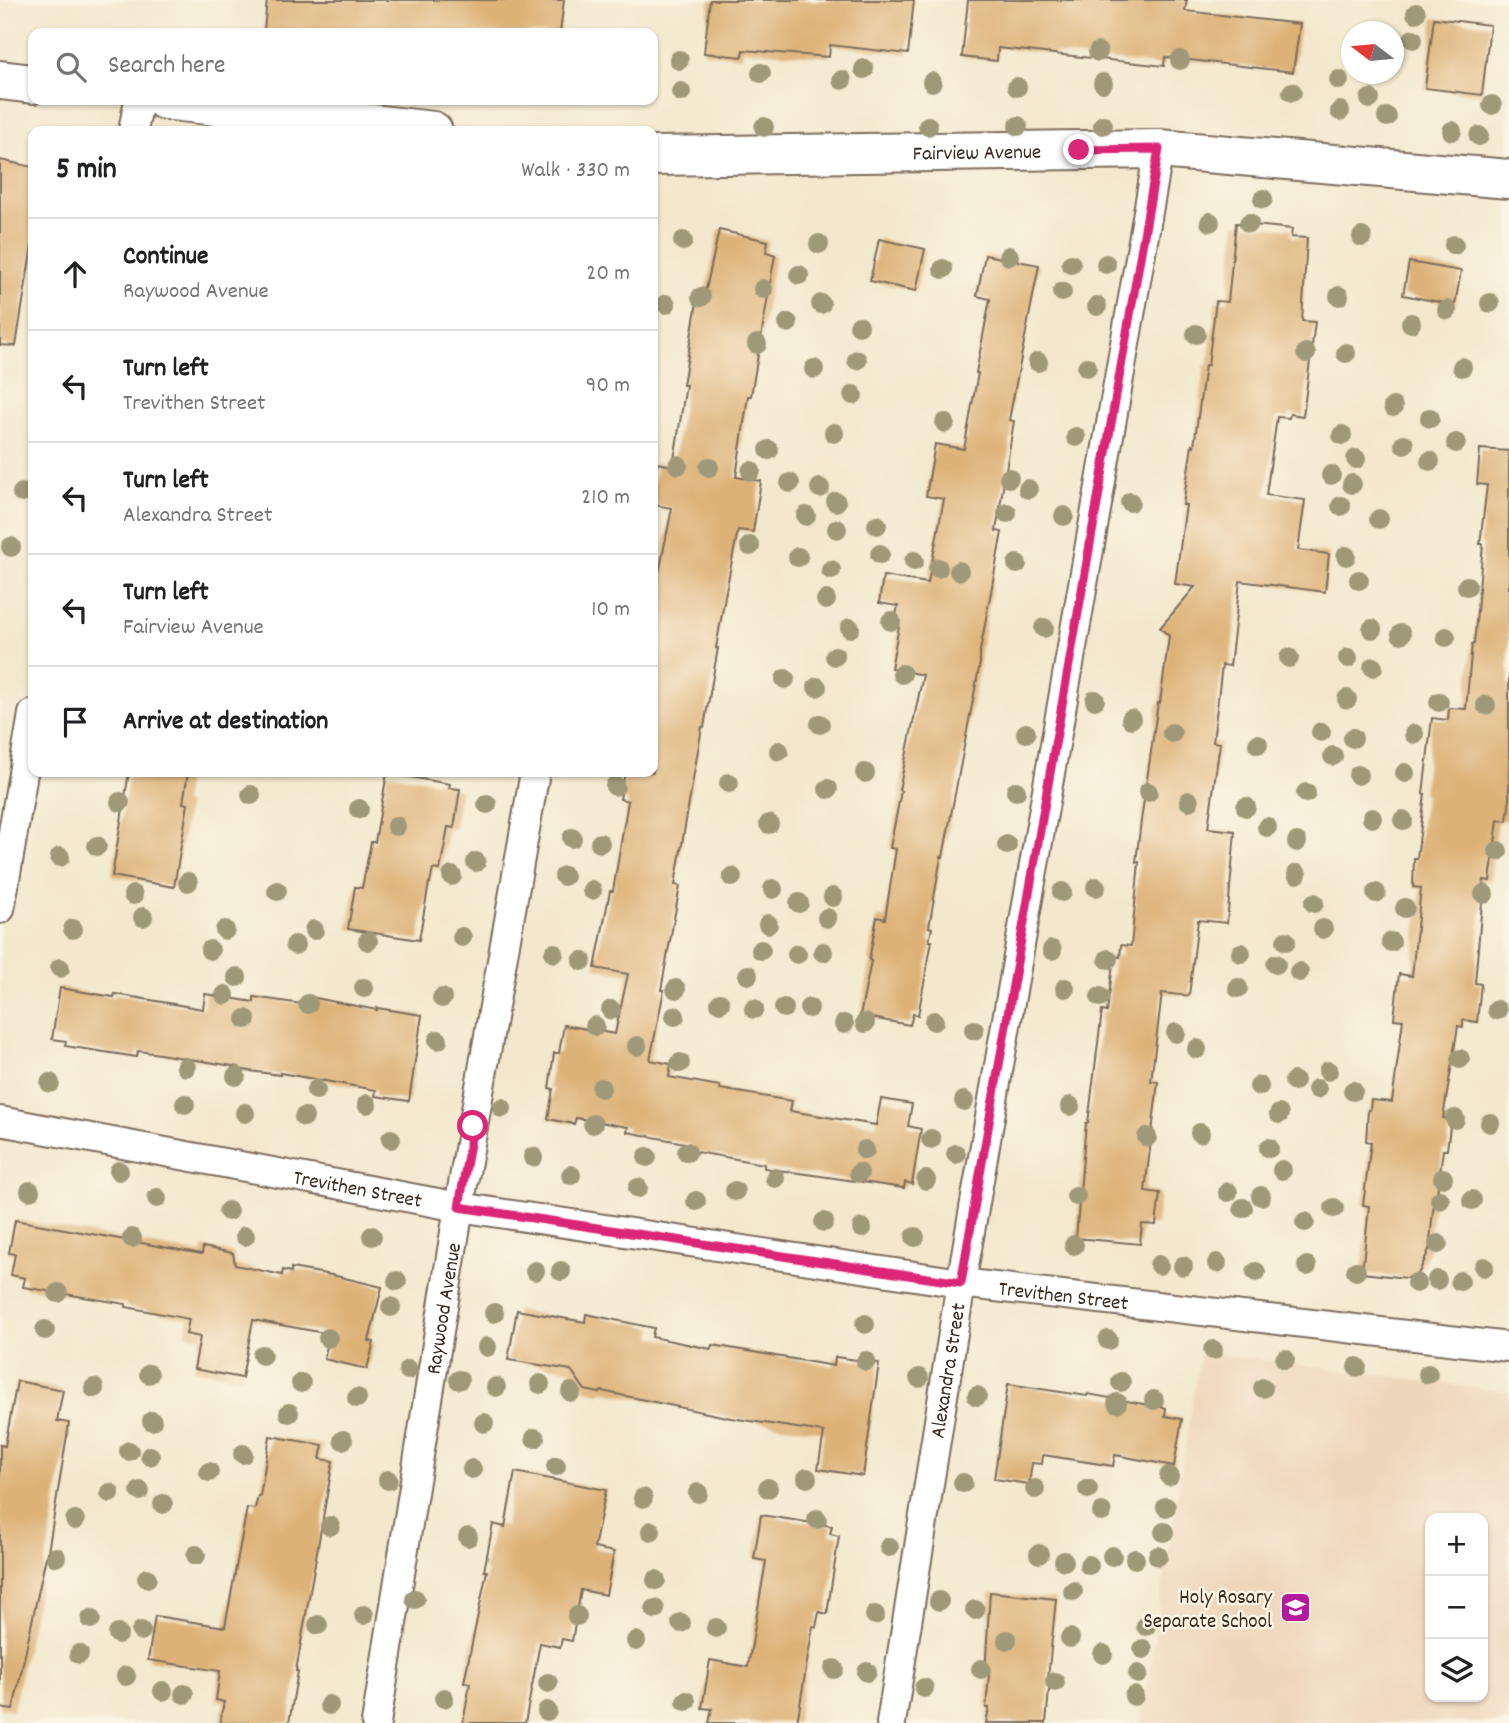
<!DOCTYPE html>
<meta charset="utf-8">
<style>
body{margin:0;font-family:Dekko,sans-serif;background:#f2f2f2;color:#202124}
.controls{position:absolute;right:21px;bottom:21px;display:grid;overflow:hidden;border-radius:14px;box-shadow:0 2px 5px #0004}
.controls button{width:63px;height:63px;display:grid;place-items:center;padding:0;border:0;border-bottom:2px solid #e0e0e0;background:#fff;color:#202124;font:35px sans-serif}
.compass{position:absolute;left:1341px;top:21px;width:63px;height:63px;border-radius:50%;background:#fff;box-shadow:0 2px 5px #0004;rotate:286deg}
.stop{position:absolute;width:21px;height:21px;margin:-16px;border:5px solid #db2777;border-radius:50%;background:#fff}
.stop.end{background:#db2777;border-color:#fff;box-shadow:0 2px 7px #0008}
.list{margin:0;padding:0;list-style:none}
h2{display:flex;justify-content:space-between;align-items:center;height:91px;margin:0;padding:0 28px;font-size:30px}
h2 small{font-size:23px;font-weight:400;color:#757577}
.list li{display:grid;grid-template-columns:46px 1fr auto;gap:21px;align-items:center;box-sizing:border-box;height:112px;padding:0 28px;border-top:2px solid #e0e0e0}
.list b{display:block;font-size:26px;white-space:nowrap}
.list p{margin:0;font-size:23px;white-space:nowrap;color:#757577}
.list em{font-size:23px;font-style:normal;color:#757577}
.icon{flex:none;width:38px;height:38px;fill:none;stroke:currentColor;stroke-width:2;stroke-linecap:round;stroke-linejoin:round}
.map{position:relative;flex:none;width:1509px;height:1723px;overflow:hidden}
.search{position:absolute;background:#fff;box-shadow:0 2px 5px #0004;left:28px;top:28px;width:630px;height:77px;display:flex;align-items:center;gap:18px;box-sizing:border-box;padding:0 24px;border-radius:14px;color:#757577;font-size:26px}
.panel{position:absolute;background:#fff;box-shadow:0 2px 5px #0004;left:28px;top:126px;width:630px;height:651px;border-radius:14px}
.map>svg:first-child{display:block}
.built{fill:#eed6bb;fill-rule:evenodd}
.building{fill:#ddb278}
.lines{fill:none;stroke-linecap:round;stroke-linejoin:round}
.street-casing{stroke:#7b6c5b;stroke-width:32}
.secondary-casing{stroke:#7b6c5b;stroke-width:42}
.street{stroke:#fff;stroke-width:28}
.secondary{stroke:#fff;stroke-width:38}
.tree{fill:#a09979}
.route{stroke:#db2777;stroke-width:9}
.labels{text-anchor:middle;stroke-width:5;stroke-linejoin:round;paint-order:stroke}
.street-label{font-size:21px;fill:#3b2a1e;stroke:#fcf5e5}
.poi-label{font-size:21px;fill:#3b2a1e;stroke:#fcf5e5;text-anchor:end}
</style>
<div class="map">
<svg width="1509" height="1723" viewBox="0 0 1509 1723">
<rect width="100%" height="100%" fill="#fcf5e5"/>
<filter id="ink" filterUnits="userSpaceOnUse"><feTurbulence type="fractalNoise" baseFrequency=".0143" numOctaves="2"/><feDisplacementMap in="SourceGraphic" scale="14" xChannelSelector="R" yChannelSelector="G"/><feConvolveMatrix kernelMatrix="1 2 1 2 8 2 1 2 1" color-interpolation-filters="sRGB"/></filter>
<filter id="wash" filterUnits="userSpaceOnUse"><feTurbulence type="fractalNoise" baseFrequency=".00686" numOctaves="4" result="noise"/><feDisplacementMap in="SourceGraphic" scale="28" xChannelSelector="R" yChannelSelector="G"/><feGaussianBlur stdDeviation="1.57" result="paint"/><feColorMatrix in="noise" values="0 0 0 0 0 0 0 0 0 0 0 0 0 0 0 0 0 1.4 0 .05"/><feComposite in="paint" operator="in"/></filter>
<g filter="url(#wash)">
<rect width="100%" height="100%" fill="#f3e8cd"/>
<path class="built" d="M1200,1352L1509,1392V1723H1141ZM1430,1518H1483V1697H1430Z"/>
<g id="blocks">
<g class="building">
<polygon points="267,0 564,0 560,33 268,33 269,31 264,30"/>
<polygon points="710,0 914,0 908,54 830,45 829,57 743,50 742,57 704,53"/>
<polygon points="968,0 1187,0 1185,11 1300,24 1293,72 1165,57 1164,66 998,48 997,61 962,57"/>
<polygon points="1434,18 1490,25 1482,95 1425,88"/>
<polygon points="0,160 33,167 33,239 16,346 0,345"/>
<polygon points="1236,223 1292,229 1291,237 1307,238 1302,321 1315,322 1303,416 1290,414 1289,418 1277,417 1266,495 1305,500 1298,550 1329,554 1325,592 1240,581 1230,666 1222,665 1213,742 1220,743 1208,828 1235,831 1227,923 1198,920 1189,996 1162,993 1151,1081 1158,1082 1145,1191 1160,1193 1156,1225 1142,1224 1140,1244 1076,1238 1086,1123 1088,1123 1102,1011 1107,1012 1114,956 1120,957 1121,945 1131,946 1139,862 1136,862 1141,821 1158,703 1160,703 1169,636 1160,628 1195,587 1175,584 1186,505 1183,505 1192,445 1194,446 1205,365 1208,365 1216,301 1228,302"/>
<polygon points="719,230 768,241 766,252 775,255 751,396 748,396 736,477 761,481 753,532 738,530 726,591 716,648 718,648 704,727 702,727 675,885 680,886 661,990 664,990 650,1060 671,1064 669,1077 720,1086 720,1089 792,1101 790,1111 876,1125 881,1099 912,1104 908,1126 921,1129 912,1184 905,1182 904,1188 764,1168 764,1164 691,1151 690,1144 627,1132 628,1127 576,1118 574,1124 548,1119 553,1089 549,1088 554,1053 559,1053 564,1025 615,1034 628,974 595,968 610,891 613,891 628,801 620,799 625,772 653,772 653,577 658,578 672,508 653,505 653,486 657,463 673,466 686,385 683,385 697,302 703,303"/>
<polygon points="879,239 925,249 916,291 870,281"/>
<polygon points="985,255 1039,265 1009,420 1014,421 996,531 1002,532 980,651 980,663 943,857 941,857 929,927 932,928 929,941 932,941 918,1015 913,1014 910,1025 860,1016 871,961 869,960 877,917 885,919 896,849 890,848 901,791 899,790 923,675 891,668 900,621 895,620 898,606 879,603 883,576 928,583 944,499 926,496 935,444 964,449 978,373 976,373 990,299 977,296"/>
<polygon points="1409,262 1461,271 1455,305 1403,295"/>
<polygon points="1480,449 1509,451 1509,806 1507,821 1498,820 1490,881 1484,880 1475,983 1481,984 1477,1022 1463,1020 1463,1027 1458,1026 1443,1118 1451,1119 1447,1150 1443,1150 1436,1201 1434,1201 1429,1250 1416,1279 1362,1273 1369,1206 1363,1205 1371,1142 1366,1141 1368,1110 1370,1110 1371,1100 1392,1102 1403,1020 1394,1019 1399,974 1412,976 1421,888 1413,887 1414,858 1417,858 1425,794 1423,794 1432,718 1448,720 1449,708 1466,709 1472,644 1474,644 1483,544 1480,544 1487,485 1477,484"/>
<polygon points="129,772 188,772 183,803 188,804 174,887 112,876"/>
<polygon points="387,773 450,784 449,788 460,789 454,828 448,827 440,870 433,869 430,883 429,883 419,940 348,929 355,887 362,888 371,842 375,842"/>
<polygon points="60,988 114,997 115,994 203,1009 205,994 254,1002 254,997 308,1005 310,997 377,1010 377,1008 422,1015 409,1101 375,1096 376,1090 280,1073 280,1075 250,1071 238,1069 239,1067 153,1053 138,1051 137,1057 65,1046 66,1041 52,1039"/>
<polygon points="15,1220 202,1254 203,1247 233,1253 235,1265 282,1275 283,1270 291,1272 291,1268 332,1275 382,1287 369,1341 374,1342 367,1369 324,1359 330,1334 253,1320 242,1378 194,1369 200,1337 186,1334 189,1319 126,1307 126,1304 23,1287 25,1278 11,1275 15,1254 9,1253"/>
<polygon points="517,1310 585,1322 586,1314 654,1328 652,1337 711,1349 712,1345 834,1366 835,1357 879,1363 863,1476 818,1469 824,1432 731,1418 602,1391 599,1393 585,1390 571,1370 508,1360"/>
<polygon points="17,1381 63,1390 57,1421 69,1423 48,1552 47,1552 13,1710 0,1708 0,1445 5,1446"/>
<polygon points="1008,1384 1087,1396 1088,1394 1166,1408 1165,1416 1182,1419 1174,1466 1115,1455 1113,1466 1043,1455 1042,1464 1032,1463 1029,1484 994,1479"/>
<polygon points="270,1436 323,1445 320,1459 333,1461 296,1671 298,1671 289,1723 220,1723 224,1702 216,1700 220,1671 148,1660 155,1616 225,1627 247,1508 255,1509 258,1496 260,1496"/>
<polygon points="515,1472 606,1490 594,1548 614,1552 606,1595 581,1590 572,1641 562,1639 560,1647 540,1643 525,1723 463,1723 470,1683 464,1682 487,1571 484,1571 493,1524 505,1527"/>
<polygon points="761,1515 832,1526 830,1534 839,1536 827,1614 819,1612 816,1627 813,1626 797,1723 709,1723 712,1709 702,1708 710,1660 748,1667 766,1561 754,1559"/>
<polygon points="990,1592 1056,1599 1048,1679 1050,1679 1046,1723 986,1723 989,1708 986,1708 989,1675 985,1674"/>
</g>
</g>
</g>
<g filter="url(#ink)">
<use href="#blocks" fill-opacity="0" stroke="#7b6c5b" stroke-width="2"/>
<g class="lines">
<defs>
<g id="street">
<polyline points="133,131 139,100"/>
<polyline points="0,909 33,714"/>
<path id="s1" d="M0,1121L459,1207L961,1283L1509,1347"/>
<path id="s2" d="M376,1723L459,1207L535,772"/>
<path id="s3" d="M891,1723L961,1283L1159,149"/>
</g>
<g id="secondary">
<polyline points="0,80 33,84"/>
<polyline points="164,100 433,131"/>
<path id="s4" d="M653,156L1159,149L1509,179"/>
</g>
</defs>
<use href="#street" class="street-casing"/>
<use href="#secondary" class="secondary-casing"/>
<use href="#street" class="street"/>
<use href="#secondary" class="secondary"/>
</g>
<g class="tree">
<circle cx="1416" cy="13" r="10"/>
<circle cx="1413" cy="39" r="10"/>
<circle cx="1098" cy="52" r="10"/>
<circle cx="679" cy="60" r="10"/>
<circle cx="1180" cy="60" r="10"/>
<circle cx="864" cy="69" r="10"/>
<circle cx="761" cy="73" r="10"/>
<circle cx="842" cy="80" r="10"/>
<circle cx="1339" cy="80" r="10"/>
<circle cx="932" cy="82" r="10"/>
<circle cx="1103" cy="83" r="10"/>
<circle cx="1017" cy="87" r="10"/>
<circle cx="681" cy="92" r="10"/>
<circle cx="1292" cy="92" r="10"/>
<circle cx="1370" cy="99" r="10"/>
<circle cx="1492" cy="105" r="10"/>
<circle cx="1340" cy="111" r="10"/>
<circle cx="1387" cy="117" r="10"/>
<circle cx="1103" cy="125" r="10"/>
<circle cx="928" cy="126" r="10"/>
<circle cx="1018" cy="126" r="10"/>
<circle cx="764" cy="127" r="10"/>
<circle cx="1452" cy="131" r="10"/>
<circle cx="1479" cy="136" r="10"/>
<circle cx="1263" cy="199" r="10"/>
<circle cx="1210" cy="222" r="10"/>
<circle cx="1249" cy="223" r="10"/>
<circle cx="1362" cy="237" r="10"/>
<circle cx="683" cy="241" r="10"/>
<circle cx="819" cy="244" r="10"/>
<circle cx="1454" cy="245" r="10"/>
<circle cx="1009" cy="256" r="10"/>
<circle cx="1071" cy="264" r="10"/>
<circle cx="1106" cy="264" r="10"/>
<circle cx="943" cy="269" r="10"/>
<circle cx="799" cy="275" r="10"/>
<circle cx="763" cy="289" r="10"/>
<circle cx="1062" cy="292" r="10"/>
<circle cx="1339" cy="296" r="10"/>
<circle cx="701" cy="297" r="10"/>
<circle cx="1490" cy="303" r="10"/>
<circle cx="666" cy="304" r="10"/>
<circle cx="821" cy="304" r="10"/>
<circle cx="1097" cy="306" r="10"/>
<circle cx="1447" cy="310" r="10"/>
<circle cx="788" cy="323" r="10"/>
<circle cx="1411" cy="323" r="10"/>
<circle cx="859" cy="326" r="10"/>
<circle cx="1196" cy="334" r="10"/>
<circle cx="757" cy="344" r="10"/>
<circle cx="1306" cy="353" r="10"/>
<circle cx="1346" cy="353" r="10"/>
<circle cx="857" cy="360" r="10"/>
<circle cx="1038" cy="362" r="10"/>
<circle cx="1087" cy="367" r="10"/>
<circle cx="1462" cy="367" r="10"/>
<circle cx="814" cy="369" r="10"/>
<circle cx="853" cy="395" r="10"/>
<circle cx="1393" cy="407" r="10"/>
<circle cx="1430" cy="418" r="10"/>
<circle cx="945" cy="423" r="10"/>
<circle cx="834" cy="433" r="10"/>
<circle cx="1342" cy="435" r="10"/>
<circle cx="1076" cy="437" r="10"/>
<circle cx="1456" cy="443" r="10"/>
<circle cx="1404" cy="444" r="10"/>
<circle cx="769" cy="450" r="10"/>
<circle cx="1356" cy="459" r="10"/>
<circle cx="1430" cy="461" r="10"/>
<circle cx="678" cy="465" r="10"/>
<circle cx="709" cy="467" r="10"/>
<circle cx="751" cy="471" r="10"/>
<circle cx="1331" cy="475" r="10"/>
<circle cx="1009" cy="478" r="10"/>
<circle cx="790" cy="483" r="10"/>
<circle cx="1352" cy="484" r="10"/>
<circle cx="820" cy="488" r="10"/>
<circle cx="1028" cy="489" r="10"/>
<circle cx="22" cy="493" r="10"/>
<circle cx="836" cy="502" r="10"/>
<circle cx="1130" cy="502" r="10"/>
<circle cx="1341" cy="506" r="10"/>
<circle cx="1007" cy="513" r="10"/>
<circle cx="806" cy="516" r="10"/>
<circle cx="1064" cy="516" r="10"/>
<circle cx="1379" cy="519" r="10"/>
<circle cx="877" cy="525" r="10"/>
<circle cx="837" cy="529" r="10"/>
<circle cx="750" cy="546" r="10"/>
<circle cx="11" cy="547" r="10"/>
<circle cx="880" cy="554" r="10"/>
<circle cx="1346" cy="556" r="10"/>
<circle cx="798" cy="557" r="10"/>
<circle cx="914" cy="561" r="10"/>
<circle cx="1017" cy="564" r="10"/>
<circle cx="938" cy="568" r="10"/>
<circle cx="831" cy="570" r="10"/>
<circle cx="959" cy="571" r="10"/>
<circle cx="1359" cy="580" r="10"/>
<circle cx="1467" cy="586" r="10"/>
<circle cx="826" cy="600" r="10"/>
<circle cx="891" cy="621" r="10"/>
<circle cx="850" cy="628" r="10"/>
<circle cx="1044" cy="628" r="10"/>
<circle cx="1372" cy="629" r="10"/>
<circle cx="1401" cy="634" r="10"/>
<circle cx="1446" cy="637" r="10"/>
<circle cx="835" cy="656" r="10"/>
<circle cx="1289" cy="658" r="10"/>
<circle cx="1348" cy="658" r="10"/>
<circle cx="1373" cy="667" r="10"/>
<circle cx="902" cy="674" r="10"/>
<circle cx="785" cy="679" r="10"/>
<circle cx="817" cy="687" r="10"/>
<circle cx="1347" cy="699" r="10"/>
<circle cx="1095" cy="700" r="10"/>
<circle cx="1439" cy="702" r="10"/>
<circle cx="1486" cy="705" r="10"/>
<circle cx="1131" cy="719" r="10"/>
<circle cx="820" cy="724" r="10"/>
<circle cx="1321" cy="732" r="10"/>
<circle cx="1026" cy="733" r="10"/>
<circle cx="1172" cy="733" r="10"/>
<circle cx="1414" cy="734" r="10"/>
<circle cx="1353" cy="738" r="10"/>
<circle cx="1258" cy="744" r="10"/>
<circle cx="779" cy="751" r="10"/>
<circle cx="1333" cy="756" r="10"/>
<circle cx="865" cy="773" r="10"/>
<circle cx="1405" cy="773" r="10"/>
<circle cx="1358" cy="775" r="10"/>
<circle cx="729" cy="783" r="10"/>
<circle cx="615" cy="786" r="10"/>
<circle cx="828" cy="789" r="10"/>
<circle cx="1016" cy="791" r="10"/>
<circle cx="1148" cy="792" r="10"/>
<circle cx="1306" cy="793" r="10"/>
<circle cx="251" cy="795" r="10"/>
<circle cx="1189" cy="801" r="10"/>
<circle cx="120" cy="802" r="10"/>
<circle cx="487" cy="804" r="10"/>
<circle cx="1246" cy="807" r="10"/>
<circle cx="359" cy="809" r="10"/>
<circle cx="1372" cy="818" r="10"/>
<circle cx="1403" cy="820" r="10"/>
<circle cx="769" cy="824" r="10"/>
<circle cx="396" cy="826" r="10"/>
<circle cx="1267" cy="827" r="10"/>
<circle cx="572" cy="838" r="10"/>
<circle cx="1297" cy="842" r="10"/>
<circle cx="600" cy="843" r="10"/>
<circle cx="1007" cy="845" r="10"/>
<circle cx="97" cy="846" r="10"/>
<circle cx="1498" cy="851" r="10"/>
<circle cx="60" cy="857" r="10"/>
<circle cx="476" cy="862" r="10"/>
<circle cx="1297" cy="874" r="10"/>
<circle cx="452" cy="876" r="10"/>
<circle cx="564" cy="876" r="10"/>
<circle cx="732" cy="877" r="10"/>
<circle cx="188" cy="882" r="10"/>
<circle cx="1096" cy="887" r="10"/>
<circle cx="773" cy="889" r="10"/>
<circle cx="592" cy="890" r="10"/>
<circle cx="277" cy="891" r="10"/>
<circle cx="1062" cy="892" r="10"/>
<circle cx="1376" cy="893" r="10"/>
<circle cx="1484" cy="894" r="10"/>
<circle cx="133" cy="895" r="10"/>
<circle cx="833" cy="897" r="10"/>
<circle cx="799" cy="903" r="10"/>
<circle cx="1314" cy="903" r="10"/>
<circle cx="1405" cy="908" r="10"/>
<circle cx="143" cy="917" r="10"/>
<circle cx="827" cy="918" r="10"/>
<circle cx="768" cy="924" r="10"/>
<circle cx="73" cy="929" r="10"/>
<circle cx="1323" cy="929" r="10"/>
<circle cx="225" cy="930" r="10"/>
<circle cx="314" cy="930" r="10"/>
<circle cx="462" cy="937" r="10"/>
<circle cx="368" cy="941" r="10"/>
<circle cx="1286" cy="941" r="10"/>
<circle cx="1391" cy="942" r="10"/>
<circle cx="295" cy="945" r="10"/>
<circle cx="210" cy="950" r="10"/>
<circle cx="761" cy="950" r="10"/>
<circle cx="1052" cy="950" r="10"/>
<circle cx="823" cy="952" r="10"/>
<circle cx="554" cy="953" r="10"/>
<circle cx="1241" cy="953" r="10"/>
<circle cx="797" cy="954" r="10"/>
<circle cx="1108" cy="959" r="10"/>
<circle cx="582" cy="961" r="10"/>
<circle cx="1276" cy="964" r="10"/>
<circle cx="60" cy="968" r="10"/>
<circle cx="1299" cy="972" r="10"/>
<circle cx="748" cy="975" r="10"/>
<circle cx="237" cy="977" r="10"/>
<circle cx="364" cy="988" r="10"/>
<circle cx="1065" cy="988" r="10"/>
<circle cx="1238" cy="988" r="10"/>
<circle cx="676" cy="989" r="10"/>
<circle cx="225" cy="995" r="10"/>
<circle cx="1100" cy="997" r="10"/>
<circle cx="442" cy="998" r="10"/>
<circle cx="720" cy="1003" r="10"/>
<circle cx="308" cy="1004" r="10"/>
<circle cx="784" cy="1008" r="10"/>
<circle cx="809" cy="1008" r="10"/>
<circle cx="754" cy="1009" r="10"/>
<circle cx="611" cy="1010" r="10"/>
<circle cx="1497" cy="1010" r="10"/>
<circle cx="675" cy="1016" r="10"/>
<circle cx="246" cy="1019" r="10"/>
<circle cx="934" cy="1021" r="10"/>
<circle cx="865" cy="1023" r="10"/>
<circle cx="844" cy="1024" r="10"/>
<circle cx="595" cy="1026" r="10"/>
<circle cx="974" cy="1030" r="10"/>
<circle cx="1176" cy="1033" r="10"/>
<circle cx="438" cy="1040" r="10"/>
<circle cx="637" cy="1046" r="10"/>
<circle cx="1197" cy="1049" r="10"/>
<circle cx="1460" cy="1059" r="10"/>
<circle cx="680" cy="1063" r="10"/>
<circle cx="186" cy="1067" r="10"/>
<circle cx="1328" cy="1071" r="10"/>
<circle cx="236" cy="1076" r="10"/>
<circle cx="1294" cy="1081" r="10"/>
<circle cx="50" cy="1083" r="10"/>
<circle cx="1259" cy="1086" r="10"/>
<circle cx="601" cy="1088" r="10"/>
<circle cx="1317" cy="1089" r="10"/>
<circle cx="316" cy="1090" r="10"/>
<circle cx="1353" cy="1091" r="10"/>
<circle cx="964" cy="1101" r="10"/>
<circle cx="185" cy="1104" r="10"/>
<circle cx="367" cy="1104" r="10"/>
<circle cx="1070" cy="1106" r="10"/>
<circle cx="502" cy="1108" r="10"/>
<circle cx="245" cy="1113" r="10"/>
<circle cx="1279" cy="1114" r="10"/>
<circle cx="304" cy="1117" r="10"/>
<circle cx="1455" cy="1119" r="10"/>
<circle cx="1490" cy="1123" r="10"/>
<circle cx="593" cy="1124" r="10"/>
<circle cx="1200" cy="1133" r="10"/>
<circle cx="1147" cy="1137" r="10"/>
<circle cx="391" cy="1139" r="10"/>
<circle cx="931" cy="1139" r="10"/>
<circle cx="1269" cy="1148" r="10"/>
<circle cx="865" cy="1150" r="10"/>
<circle cx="687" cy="1152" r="10"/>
<circle cx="956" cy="1154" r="10"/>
<circle cx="533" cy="1157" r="10"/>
<circle cx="647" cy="1157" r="10"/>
<circle cx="1282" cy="1170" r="10"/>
<circle cx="119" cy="1171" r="10"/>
<circle cx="859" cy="1173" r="10"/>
<circle cx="571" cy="1175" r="10"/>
<circle cx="775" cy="1178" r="10"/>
<circle cx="1443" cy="1178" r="10"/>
<circle cx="926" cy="1180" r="10"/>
<circle cx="638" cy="1188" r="10"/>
<circle cx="30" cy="1191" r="10"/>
<circle cx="735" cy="1191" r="10"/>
<circle cx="1228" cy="1192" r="10"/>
<circle cx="1076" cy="1196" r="10"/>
<circle cx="1261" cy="1196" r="10"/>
<circle cx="157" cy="1198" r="10"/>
<circle cx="1440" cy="1200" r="10"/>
<circle cx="1472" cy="1200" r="10"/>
<circle cx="696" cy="1201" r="10"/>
<circle cx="1243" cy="1208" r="10"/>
<circle cx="1334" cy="1208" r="10"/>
<circle cx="228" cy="1211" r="10"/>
<circle cx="824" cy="1222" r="10"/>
<circle cx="1305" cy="1222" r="10"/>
<circle cx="862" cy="1228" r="10"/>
<circle cx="245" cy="1236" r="10"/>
<circle cx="372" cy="1236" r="10"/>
<circle cx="915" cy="1237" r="10"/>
<circle cx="132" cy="1238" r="10"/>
<circle cx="1438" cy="1244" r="10"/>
<circle cx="1074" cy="1245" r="10"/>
<circle cx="1217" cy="1263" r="10"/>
<circle cx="1159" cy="1265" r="10"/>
<circle cx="1183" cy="1266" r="10"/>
<circle cx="1307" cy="1266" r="10"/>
<circle cx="1484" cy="1267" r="10"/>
<circle cx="535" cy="1271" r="10"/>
<circle cx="561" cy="1271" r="10"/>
<circle cx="1356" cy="1271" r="10"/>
<circle cx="1256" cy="1272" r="10"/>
<circle cx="1437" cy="1280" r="10"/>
<circle cx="397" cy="1281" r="10"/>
<circle cx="1460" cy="1281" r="10"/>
<circle cx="1416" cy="1283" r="10"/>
<circle cx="58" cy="1293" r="10"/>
<circle cx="391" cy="1307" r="10"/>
<circle cx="494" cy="1313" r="10"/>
<circle cx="865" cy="1324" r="10"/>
<circle cx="45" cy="1330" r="10"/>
<circle cx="328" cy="1338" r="10"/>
<circle cx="1108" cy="1340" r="10"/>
<circle cx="487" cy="1347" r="10"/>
<circle cx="1213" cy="1350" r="10"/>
<circle cx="262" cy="1355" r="10"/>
<circle cx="1285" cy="1359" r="10"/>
<circle cx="866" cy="1361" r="10"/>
<circle cx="1357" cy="1367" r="10"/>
<circle cx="408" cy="1370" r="10"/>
<circle cx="149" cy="1374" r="10"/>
<circle cx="1428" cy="1374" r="10"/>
<circle cx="919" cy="1378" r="10"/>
<circle cx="459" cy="1380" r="10"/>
<circle cx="1121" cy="1382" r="10"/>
<circle cx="301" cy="1383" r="10"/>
<circle cx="540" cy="1384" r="10"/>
<circle cx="496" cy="1387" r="10"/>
<circle cx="94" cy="1388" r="10"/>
<circle cx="1263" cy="1388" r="10"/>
<circle cx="571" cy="1392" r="10"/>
<circle cx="977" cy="1396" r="10"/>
<circle cx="357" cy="1398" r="10"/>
<circle cx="1154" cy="1400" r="10"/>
<circle cx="1117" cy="1403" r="10"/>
<circle cx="289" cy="1413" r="10"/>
<circle cx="152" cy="1421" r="10"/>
<circle cx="484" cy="1423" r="10"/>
<circle cx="535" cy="1438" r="10"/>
<circle cx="343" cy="1440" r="10"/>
<circle cx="129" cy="1451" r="10"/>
<circle cx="243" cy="1454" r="10"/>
<circle cx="150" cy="1456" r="10"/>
<circle cx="556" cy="1466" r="10"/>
<circle cx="472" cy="1469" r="10"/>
<circle cx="209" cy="1472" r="10"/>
<circle cx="1169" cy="1476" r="10"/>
<circle cx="807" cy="1478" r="10"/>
<circle cx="388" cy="1480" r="10"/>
<circle cx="963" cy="1483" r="10"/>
<circle cx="768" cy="1488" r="10"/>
<circle cx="1035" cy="1489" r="10"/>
<circle cx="1088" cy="1489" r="10"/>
<circle cx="140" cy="1491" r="10"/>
<circle cx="110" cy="1493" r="10"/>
<circle cx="698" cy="1493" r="10"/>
<circle cx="643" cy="1498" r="10"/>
<circle cx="163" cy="1504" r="10"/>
<circle cx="1166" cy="1507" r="10"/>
<circle cx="1102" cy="1512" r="10"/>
<circle cx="817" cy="1519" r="10"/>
<circle cx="75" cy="1520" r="10"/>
<circle cx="330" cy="1526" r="10"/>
<circle cx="651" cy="1531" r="10"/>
<circle cx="1164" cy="1532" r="10"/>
<circle cx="468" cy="1537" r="10"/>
<circle cx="889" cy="1547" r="10"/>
<circle cx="1039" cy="1554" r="10"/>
<circle cx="196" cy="1555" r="10"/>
<circle cx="1112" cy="1556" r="10"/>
<circle cx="1158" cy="1556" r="10"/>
<circle cx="56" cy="1557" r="10"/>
<circle cx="1135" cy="1559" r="10"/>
<circle cx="1064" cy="1561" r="10"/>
<circle cx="1089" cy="1565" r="10"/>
<circle cx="147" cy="1578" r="10"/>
<circle cx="656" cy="1580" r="10"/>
<circle cx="1073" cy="1591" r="10"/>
<circle cx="415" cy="1599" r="10"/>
<circle cx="939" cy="1601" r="10"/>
<circle cx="655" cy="1609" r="10"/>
<circle cx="975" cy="1610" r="10"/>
<circle cx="364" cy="1615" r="10"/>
<circle cx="875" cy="1615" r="10"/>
<circle cx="577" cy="1616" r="10"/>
<circle cx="91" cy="1619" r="10"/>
<circle cx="681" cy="1623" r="10"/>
<circle cx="318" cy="1625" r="10"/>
<circle cx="1146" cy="1626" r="10"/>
<circle cx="716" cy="1628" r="10"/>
<circle cx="141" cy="1631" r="10"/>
<circle cx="118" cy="1634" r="10"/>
<circle cx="1070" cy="1638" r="10"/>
<circle cx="1007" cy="1640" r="10"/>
<circle cx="636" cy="1641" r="10"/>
<circle cx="1143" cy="1649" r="10"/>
<circle cx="79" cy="1654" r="10"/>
<circle cx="1103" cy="1654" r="10"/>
<circle cx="834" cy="1669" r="10"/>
<circle cx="981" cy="1669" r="10"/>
<circle cx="867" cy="1672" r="10"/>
<circle cx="1138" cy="1674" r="10"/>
<circle cx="126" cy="1676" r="10"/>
<circle cx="1055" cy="1682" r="10"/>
<circle cx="548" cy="1683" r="10"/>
<circle cx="924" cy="1688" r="10"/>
<circle cx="163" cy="1691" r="10"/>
<circle cx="184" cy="1694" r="10"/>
<circle cx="1134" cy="1696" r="10"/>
<circle cx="444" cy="1698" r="10"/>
<circle cx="686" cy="1701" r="10"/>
<circle cx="329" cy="1705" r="10"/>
<circle cx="547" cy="1711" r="10"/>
</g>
</g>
<g class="lines" filter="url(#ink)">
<polyline class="route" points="473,1126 459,1207 961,1283 1159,149 1079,150"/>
</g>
<defs>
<symbol id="school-square" viewBox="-11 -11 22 22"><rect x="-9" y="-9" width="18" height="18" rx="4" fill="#b5179e" stroke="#fcf5e5"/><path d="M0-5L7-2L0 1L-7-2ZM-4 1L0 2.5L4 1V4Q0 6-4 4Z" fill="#fff"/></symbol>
</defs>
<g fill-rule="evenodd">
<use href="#school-square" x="1278" y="1590" width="35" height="35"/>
</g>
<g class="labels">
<g class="street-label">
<text dy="7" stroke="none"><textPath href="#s4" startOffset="324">Fairview Avenue</textPath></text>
<text dy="7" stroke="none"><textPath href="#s1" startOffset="364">Trevithen Street</textPath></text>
<text dy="7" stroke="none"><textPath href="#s1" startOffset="1078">Trevithen Street</textPath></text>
<text dy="7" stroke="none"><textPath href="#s2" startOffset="420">Raywood Avenue</textPath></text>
<text dy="7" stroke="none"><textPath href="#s3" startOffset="357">Alexandra Street</textPath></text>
</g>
<g class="poi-label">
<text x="1272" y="1603">Holy Rosary<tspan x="1272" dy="24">Separate School</tspan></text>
</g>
</g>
</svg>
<div class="controls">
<button>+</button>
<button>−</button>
<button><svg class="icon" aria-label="layers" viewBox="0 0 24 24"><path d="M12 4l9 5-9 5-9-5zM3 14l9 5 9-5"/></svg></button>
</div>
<svg class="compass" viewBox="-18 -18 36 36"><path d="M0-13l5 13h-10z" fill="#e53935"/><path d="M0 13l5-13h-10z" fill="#757577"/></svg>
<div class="stop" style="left:473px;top:1126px"></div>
<div class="stop end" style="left:1079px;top:150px"></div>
<div class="search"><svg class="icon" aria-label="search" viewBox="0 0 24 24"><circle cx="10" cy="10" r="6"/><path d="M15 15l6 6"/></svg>Search here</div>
<section class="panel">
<h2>5 min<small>Walk · 330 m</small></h2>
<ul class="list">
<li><svg class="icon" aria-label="ahead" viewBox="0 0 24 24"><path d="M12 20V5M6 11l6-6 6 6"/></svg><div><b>Continue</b><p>Raywood Avenue</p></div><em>20 m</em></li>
<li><svg class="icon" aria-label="left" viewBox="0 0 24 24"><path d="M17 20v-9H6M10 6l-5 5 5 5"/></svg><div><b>Turn left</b><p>Trevithen Street</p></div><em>90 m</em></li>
<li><svg class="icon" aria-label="left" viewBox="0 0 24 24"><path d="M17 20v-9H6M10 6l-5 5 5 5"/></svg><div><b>Turn left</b><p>Alexandra Street</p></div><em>210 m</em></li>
<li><svg class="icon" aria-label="left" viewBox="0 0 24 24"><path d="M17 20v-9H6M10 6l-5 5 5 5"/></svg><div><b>Turn left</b><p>Fairview Avenue</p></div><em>10 m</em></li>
<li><svg class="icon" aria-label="arrive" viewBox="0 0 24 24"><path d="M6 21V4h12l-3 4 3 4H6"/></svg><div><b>Arrive at destination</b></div></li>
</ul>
</section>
</div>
